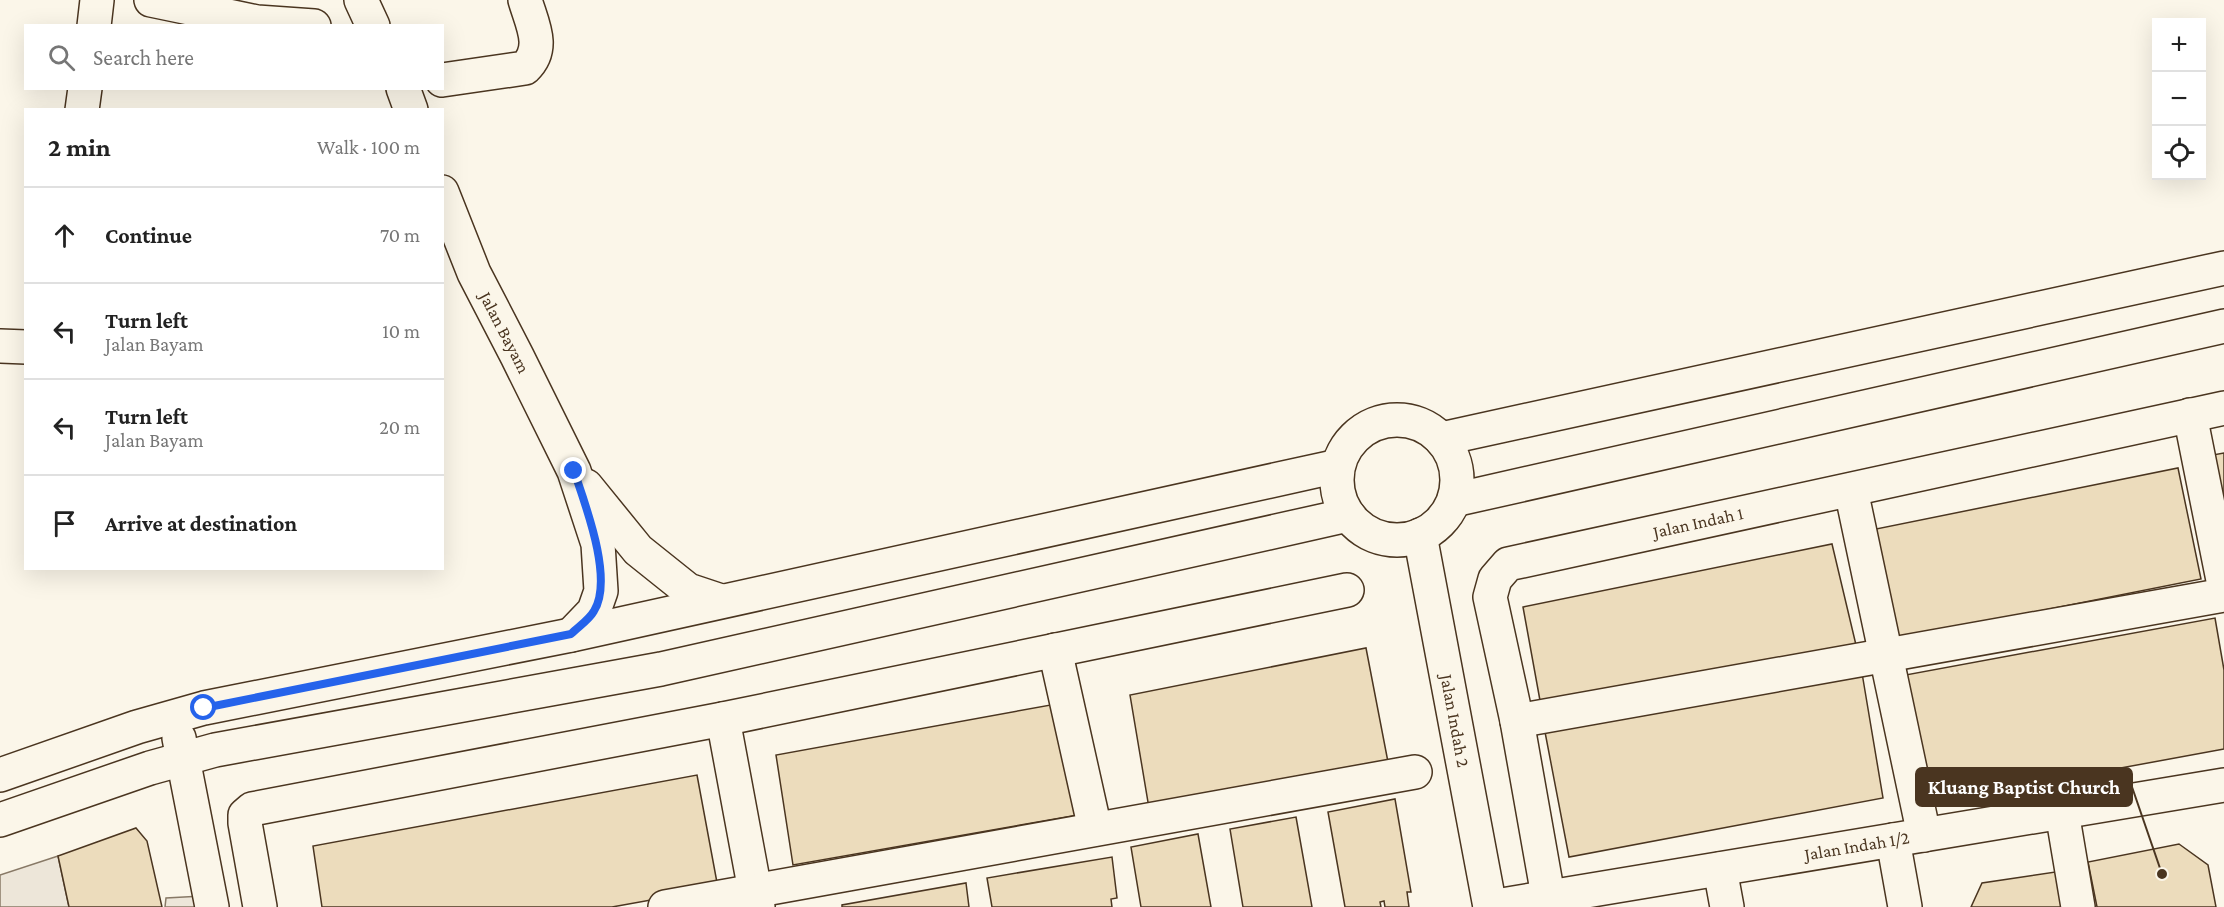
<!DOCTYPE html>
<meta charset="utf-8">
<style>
body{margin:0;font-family:"Crimson Pro",serif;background:#f6f6f6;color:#222}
.controls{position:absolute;right:18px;top:18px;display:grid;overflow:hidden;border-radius:0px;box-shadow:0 6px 24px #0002}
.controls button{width:54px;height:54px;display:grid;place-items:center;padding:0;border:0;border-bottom:2px solid #e0e0e0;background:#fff;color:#222;font:30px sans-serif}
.stop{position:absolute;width:18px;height:18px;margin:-14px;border:4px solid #2563eb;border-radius:50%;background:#fff}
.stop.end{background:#2563eb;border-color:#fff;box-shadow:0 2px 6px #0008}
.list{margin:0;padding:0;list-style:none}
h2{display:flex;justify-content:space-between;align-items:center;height:78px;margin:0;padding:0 24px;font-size:26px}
h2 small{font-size:20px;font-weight:400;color:#767676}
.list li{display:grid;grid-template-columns:39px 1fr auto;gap:18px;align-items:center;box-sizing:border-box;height:96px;padding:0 24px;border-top:2px solid #e0e0e0}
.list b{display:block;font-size:22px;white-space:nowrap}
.list p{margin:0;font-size:20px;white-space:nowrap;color:#767676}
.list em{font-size:20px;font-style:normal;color:#767676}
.icon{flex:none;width:33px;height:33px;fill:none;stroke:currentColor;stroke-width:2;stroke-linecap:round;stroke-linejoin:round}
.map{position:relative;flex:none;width:2224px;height:907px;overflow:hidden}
.search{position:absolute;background:#fff;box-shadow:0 6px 24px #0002;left:24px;top:24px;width:420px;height:66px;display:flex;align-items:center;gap:15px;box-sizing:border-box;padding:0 21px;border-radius:0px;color:#767676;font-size:22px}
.panel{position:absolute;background:#fff;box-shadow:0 6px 24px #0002;left:24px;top:108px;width:420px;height:462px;border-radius:0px}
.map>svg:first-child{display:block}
.green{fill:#ede6d9;stroke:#887966;stroke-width:1.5}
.building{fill:#ecdcbc;stroke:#4a3520;stroke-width:1.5}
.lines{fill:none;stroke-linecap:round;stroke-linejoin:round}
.minor-casing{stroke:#4a3520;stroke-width:36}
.minor{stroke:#fbf6e9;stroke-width:33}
.route{stroke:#2563eb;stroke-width:8}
.labels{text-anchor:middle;stroke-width:4.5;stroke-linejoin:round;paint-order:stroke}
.street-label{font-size:18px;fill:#4a3520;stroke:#fbf6e9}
.leader{fill:none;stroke:#4a3520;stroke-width:2}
.callout-dot{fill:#4a3520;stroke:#fbf6e9;stroke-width:2}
.callout{fill:#4a3520;stroke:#4a3520;stroke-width:2}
.callout-label{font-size:20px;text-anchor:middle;font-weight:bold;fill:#fff}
</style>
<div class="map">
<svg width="2224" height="907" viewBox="0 0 2224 907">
<rect width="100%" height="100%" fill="#fbf6e9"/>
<g class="green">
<polygon points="58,856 69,907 0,907 0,875"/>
<polygon points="202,896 204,907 165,907 166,898"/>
</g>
<g class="building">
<polygon points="2224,453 2224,530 2207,456"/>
<polygon points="2178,468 2201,579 1893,640 1871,530"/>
<polygon points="1832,544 1856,645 1541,706 1523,607"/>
<polygon points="2215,618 2224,670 2224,749 1925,804 1900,676"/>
<polygon points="1366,648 1388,762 1149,808 1130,695"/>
<polygon points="1862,673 1883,798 1569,857 1545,732"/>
<polygon points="1056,704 1078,815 793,865 776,755"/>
<polygon points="697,775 718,888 612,907 322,907 313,846"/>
<polygon points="1395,799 1411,892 1407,892 1409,907 1385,907 1384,901 1380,902 1381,907 1345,907 1328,812"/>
<polygon points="1296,817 1312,907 1243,907 1230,829"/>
<polygon points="136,828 147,841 162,907 69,907 58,856"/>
<polygon points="1198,834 1211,907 1141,907 1131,847"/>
<polygon points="2179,844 2208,865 2216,907 2097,907 2088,862"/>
<polygon points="1112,857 1117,898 1111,899 1112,907 992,907 987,878"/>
<polygon points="2062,871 2069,907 1971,907 1982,883"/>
<polygon points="966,883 969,907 842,907 842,905"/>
</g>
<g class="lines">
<defs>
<g id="minor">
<polyline points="151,0 257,22 314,26"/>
<polyline points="361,0 373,26"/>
<polyline points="94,26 97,0"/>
<path d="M442,80L525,68C546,48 532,24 525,0"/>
<polyline points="403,88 411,110"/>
<polyline points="82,110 85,88"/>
<path id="s1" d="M442,192L474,273L517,356L574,471L598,544L601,591L594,611L571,635"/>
<polyline points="0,346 26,347"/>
<polyline points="2190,415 2224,585"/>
<circle cx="1397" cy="480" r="60"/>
<polyline points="1441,439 2224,268"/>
<polyline points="586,486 638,550 688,590 721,601"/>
<polyline points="1851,490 1924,835"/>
<polyline points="1454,500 2224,326"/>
<path id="s2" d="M1420,535L1490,907"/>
<polyline points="1055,650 1095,829"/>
<polyline points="723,719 758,907"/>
<polyline points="1517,721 2224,595"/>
<polyline points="179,738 212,907"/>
<polyline points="0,775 137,727 204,708 571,635 1338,466"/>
<polyline points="2062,812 2078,907"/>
<polyline points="0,820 150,768 215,750 661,669 1348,515"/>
<polyline points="1893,840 1905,907"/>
<polyline points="1720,869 1727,907"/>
<polyline points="260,907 245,823 245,815 252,809 723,719 1347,590"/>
<polyline points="665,907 1415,772"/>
<path id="s3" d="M1490,907L2224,785"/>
<path id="s4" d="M1550,907L1517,721L1490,597L1495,579L1508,564L2224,408"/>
</g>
</defs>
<use href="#minor" class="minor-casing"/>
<use href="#minor" class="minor"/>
</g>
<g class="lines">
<path class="route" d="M204,708L571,634C578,627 589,620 594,611C614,579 585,504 574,471"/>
</g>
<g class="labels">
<g class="street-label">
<text dy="6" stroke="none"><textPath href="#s1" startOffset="154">Jalan Bayam</textPath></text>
<text dy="6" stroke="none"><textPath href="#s4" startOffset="549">Jalan Indah 1</textPath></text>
<text dy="6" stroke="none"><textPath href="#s2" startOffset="189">Jalan Indah 2</textPath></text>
<text dy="6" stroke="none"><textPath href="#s3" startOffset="372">Jalan Indah 1/2</textPath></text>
</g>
</g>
<path class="leader" d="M2162 874L2132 787"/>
<circle class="callout-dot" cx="2162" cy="874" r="6"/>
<rect class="callout" x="1916" y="768" width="216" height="38" rx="6"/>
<g class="callout-label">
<text x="2024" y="794">Kluang Baptist Church</text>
</g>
</svg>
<div class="controls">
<button>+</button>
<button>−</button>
<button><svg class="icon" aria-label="locate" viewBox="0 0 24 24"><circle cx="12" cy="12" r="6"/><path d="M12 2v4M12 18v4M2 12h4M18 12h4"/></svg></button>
</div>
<div class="stop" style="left:204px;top:708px"></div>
<div class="stop end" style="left:574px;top:471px"></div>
<div class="search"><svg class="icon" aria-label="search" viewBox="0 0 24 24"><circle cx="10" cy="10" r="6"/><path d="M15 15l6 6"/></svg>Search here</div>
<section class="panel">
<h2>2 min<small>Walk · 100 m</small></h2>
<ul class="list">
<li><svg class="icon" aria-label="ahead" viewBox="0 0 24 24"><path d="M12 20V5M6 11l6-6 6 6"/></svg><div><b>Continue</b></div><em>70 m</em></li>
<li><svg class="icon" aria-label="left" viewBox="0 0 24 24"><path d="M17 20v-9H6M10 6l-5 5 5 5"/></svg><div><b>Turn left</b><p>Jalan Bayam</p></div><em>10 m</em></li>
<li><svg class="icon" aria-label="left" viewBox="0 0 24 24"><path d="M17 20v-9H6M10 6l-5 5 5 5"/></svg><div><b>Turn left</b><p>Jalan Bayam</p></div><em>20 m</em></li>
<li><svg class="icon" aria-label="arrive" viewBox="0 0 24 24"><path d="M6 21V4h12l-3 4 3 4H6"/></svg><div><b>Arrive at destination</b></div></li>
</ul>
</section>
</div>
